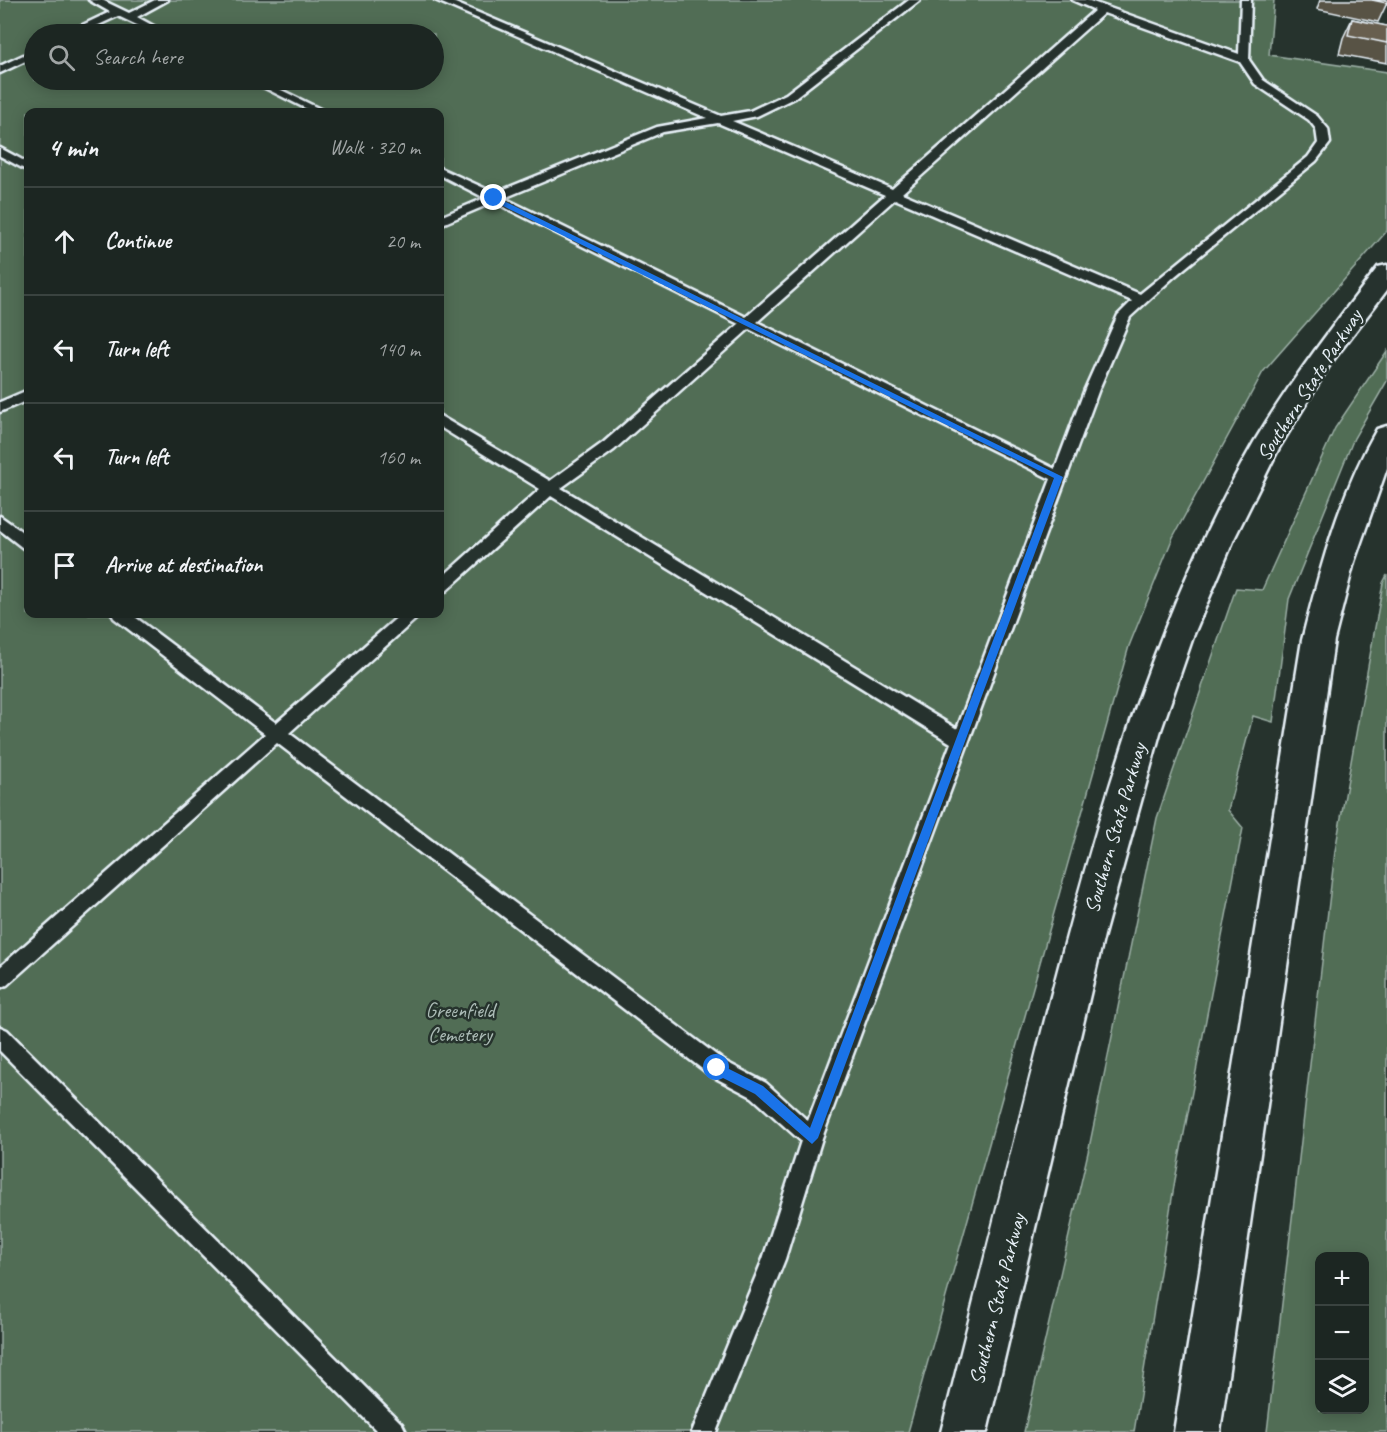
<!DOCTYPE html>
<meta charset="utf-8">
<style>
body{margin:0;font-family:Caveat,sans-serif;background:#252e2a;color:#f1f3f6}
.controls{position:absolute;right:18px;bottom:18px;display:grid;overflow:hidden;border-radius:12px;box-shadow:0 3px 15px #0003}
.controls button{width:54px;height:54px;display:grid;place-items:center;padding:0;border:0;border-bottom:2px solid #3a4340;background:#1c2622;color:#f1f3f6;font:30px sans-serif}
.stop{position:absolute;width:18px;height:18px;margin:-14px;border:4px solid #1a73e8;border-radius:50%;background:#fff}
.stop.end{background:#1a73e8;border-color:#fff;box-shadow:0 2px 6px #0008}
.list{margin:0;padding:0;list-style:none}
h2{display:flex;justify-content:space-between;align-items:center;height:78px;margin:0;padding:0 24px;font-size:26px}
h2 small{font-size:20px;font-weight:400;color:#a0a5a5}
.list li{display:grid;grid-template-columns:39px 1fr auto;gap:18px;align-items:center;box-sizing:border-box;height:108px;padding:0 24px;border-top:2px solid #3a4340}
.list b{display:block;font-size:22px;white-space:nowrap}
.list em{font-size:20px;font-style:normal;color:#a0a5a5}
.icon{flex:none;width:33px;height:33px;fill:none;stroke:currentColor;stroke-width:2;stroke-linecap:round;stroke-linejoin:round}
.map{position:relative;flex:none;width:1387px;height:1432px;overflow:hidden}
.search{position:absolute;background:#1c2622;box-shadow:0 3px 15px #0003;left:24px;top:24px;width:420px;height:66px;display:flex;align-items:center;gap:15px;box-sizing:border-box;padding:0 21px;border-radius:33px;color:#a0a5a5;font-size:22px}
.panel{position:absolute;background:#1c2622;box-shadow:0 3px 15px #0003;left:24px;top:108px;width:420px;height:510px;border-radius:12px}
.map>svg:first-child{display:block}
.green{fill:#516d55;stroke:#9cafa6;stroke-width:1.5;fill-rule:evenodd}
.lines{fill:none;stroke-linecap:round;stroke-linejoin:round}
.service-casing{stroke:#e8f1f8;stroke-width:5}
.motorway-casing{stroke:#e8f1f8;stroke-width:5}
.service{fill:#26332d;fill-rule:evenodd}
.motorway{fill:#26332d;fill-rule:evenodd}
.wall{fill:#595245;stroke:#e8f1f8;stroke-width:1.5}
.building{fill:#675f50;stroke:#e8f1f8;stroke-width:1.5}
.route{fill:#1a73e8}
.labels{text-anchor:middle;stroke-width:5;stroke-linejoin:round;paint-order:stroke}
.street-label{font-size:21px;fill:#e8f1f8;stroke:#26332d}
.park-label{font-size:21px;fill:#acbcb7;stroke:#26332d}
</style>
<div class="map">
<svg width="1387" height="1432" viewBox="0 0 1387 1432">
<rect width="100%" height="100%" fill="#26332d"/>
<filter id="ink" filterUnits="userSpaceOnUse"><feTurbulence type="fractalNoise" baseFrequency=".0167" numOctaves="2"/><feDisplacementMap in="SourceGraphic" scale="12" xChannelSelector="R" yChannelSelector="G"/><feConvolveMatrix kernelMatrix="1 2 1 2 8 2 1 2 1" color-interpolation-filters="sRGB"/></filter>
<g filter="url(#ink)">
<g class="green">
<path d="M0,0H1274L1269,55L1387,72V231L1263,372L1173,537L1129,646L908,1432H0ZM34,34H434V80H34ZM28,112H440V614H28Z"/>
<polygon points="1387,351 1387,381 1354,438 1289,599 1273,722 1253,716 1228,810 1243,828 1175,1180 1134,1432 1024,1432 1089,1148 1157,818 1236,588 1262,590 1335,428"/>
<path d="M1387,575V1432H1267L1335,851L1383,583ZM1320,1256H1364V1410H1320Z"/>
</g>
<g class="lines">
<defs>
<g id="service">
<polygon points="89,0 102,0 129,13 155,0 168,0 137,17 168,34 156,34 118,16 79,34 67,34 68,32 110,12"/>
<path d="M435,0H448L721,116L750,111L786,94L909,0H920L794,98L757,116L732,121L892,189L1095,10L1072,0H1087L1239,54L1241,0H1251L1249,60L1263,80L1317,116L1328,129L1330,143L1316,161L1175,276L1130,317L1099,389L822,1138L785,1259L716,1432H692L763,1259L801,1141L752,1097L710,1075L277,743L7,985L0,988V967L265,734L114,618L112,614H131L276,723L401,614H419L417,618L289,733L724,1061L766,1083L808,1121L951,743L551,496L445,592L440,594V579L540,489L440,427V416L550,481L604,442L739,324L494,202L440,225V217L485,198L440,175V168L495,193L657,127L707,118ZM1104,13L1240,62L1255,84L1309,120L1316,129L1318,143L1308,157L1140,294L902,193ZM718,123L885,195L746,317L504,198L663,132ZM895,199L1132,301L1118,315L1085,389L1055,469L757,322ZM749,329L1051,479L957,729L561,488L614,450Z"/>
<polygon points="34,50 34,57 0,73 0,66"/>
<polygon points="249,80 261,80 326,112 313,112"/>
<polygon points="0,148 28,163 28,171 0,156"/>
<polygon points="28,390 28,400 0,412 0,402"/>
<polygon points="0,516 28,536 28,550 23,548 0,530"/>
<polygon points="0,1027 7,1030 402,1424 406,1432 378,1432 0,1051"/>
</g>
<g id="motorway">
<path d="M1387,265V290L1331,363L1279,448L1234,539L1194,634L1160,733L1104,935L987,1432H941C977,1289 1012,1146 1049,1004C1099,811 1154,616 1254,442C1291,380 1334,324 1378,267Z"/>
<path d="M1387,426V468L1354,562L1334,640L1220,1432H1174L1302,640C1320,569 1340,493 1377,429Z"/>
</g>
</defs>
<use href="#service" class="service-casing"/>
<use href="#motorway" class="motorway-casing"/>
<use href="#service" class="service"/>
<use href="#motorway" class="motorway"/>
</g>
<g class="wall">
<polygon points="1320,0 1387,0 1387,3 1378,22 1317,9"/>
<polygon points="1352,19 1387,26 1387,63 1339,54 1343,38"/>
</g>
<g class="building">
<polygon points="1372,0 1387,0 1387,3"/>
<polygon points="1352,19 1387,26 1387,43 1348,35"/>
</g>
</g>
<polygon class="route" points="491,197 496,197 1063,477 818,1138 812,1144 755,1094 713,1073 711,1068 717,1063 763,1086 810,1128 1054,478 491,200"/>
<g class="labels">
<g class="street-label">
<text transform="translate(1309 385) rotate(-57)" y="7">Southern State Parkway</text>
<text transform="translate(1115 828) rotate(-74)" y="7">Southern State Parkway</text>
<text transform="translate(997 1299) rotate(-76)" y="7">Southern State Parkway</text>
</g>
<g class="park-label">
<text x="460" y="1017">Greenfield<tspan x="460" dy="24">Cemetery</tspan></text>
</g>
</g>
</svg>
<div class="controls">
<button>+</button>
<button>−</button>
<button><svg class="icon" aria-label="layers" viewBox="0 0 24 24"><path d="M12 4l9 5-9 5-9-5zM3 14l9 5 9-5"/></svg></button>
</div>
<div class="stop" style="left:717px;top:1068px"></div>
<div class="stop end" style="left:494px;top:198px"></div>
<div class="search"><svg class="icon" aria-label="search" viewBox="0 0 24 24"><circle cx="10" cy="10" r="6"/><path d="M15 15l6 6"/></svg>Search here</div>
<section class="panel">
<h2>4 min<small>Walk · 320 m</small></h2>
<ul class="list">
<li><svg class="icon" aria-label="ahead" viewBox="0 0 24 24"><path d="M12 20V5M6 11l6-6 6 6"/></svg><div><b>Continue</b></div><em>20 m</em></li>
<li><svg class="icon" aria-label="left" viewBox="0 0 24 24"><path d="M17 20v-9H6M10 6l-5 5 5 5"/></svg><div><b>Turn left</b></div><em>140 m</em></li>
<li><svg class="icon" aria-label="left" viewBox="0 0 24 24"><path d="M17 20v-9H6M10 6l-5 5 5 5"/></svg><div><b>Turn left</b></div><em>160 m</em></li>
<li><svg class="icon" aria-label="arrive" viewBox="0 0 24 24"><path d="M6 21V4h12l-3 4 3 4H6"/></svg><div><b>Arrive at destination</b></div></li>
</ul>
</section>
</div>
